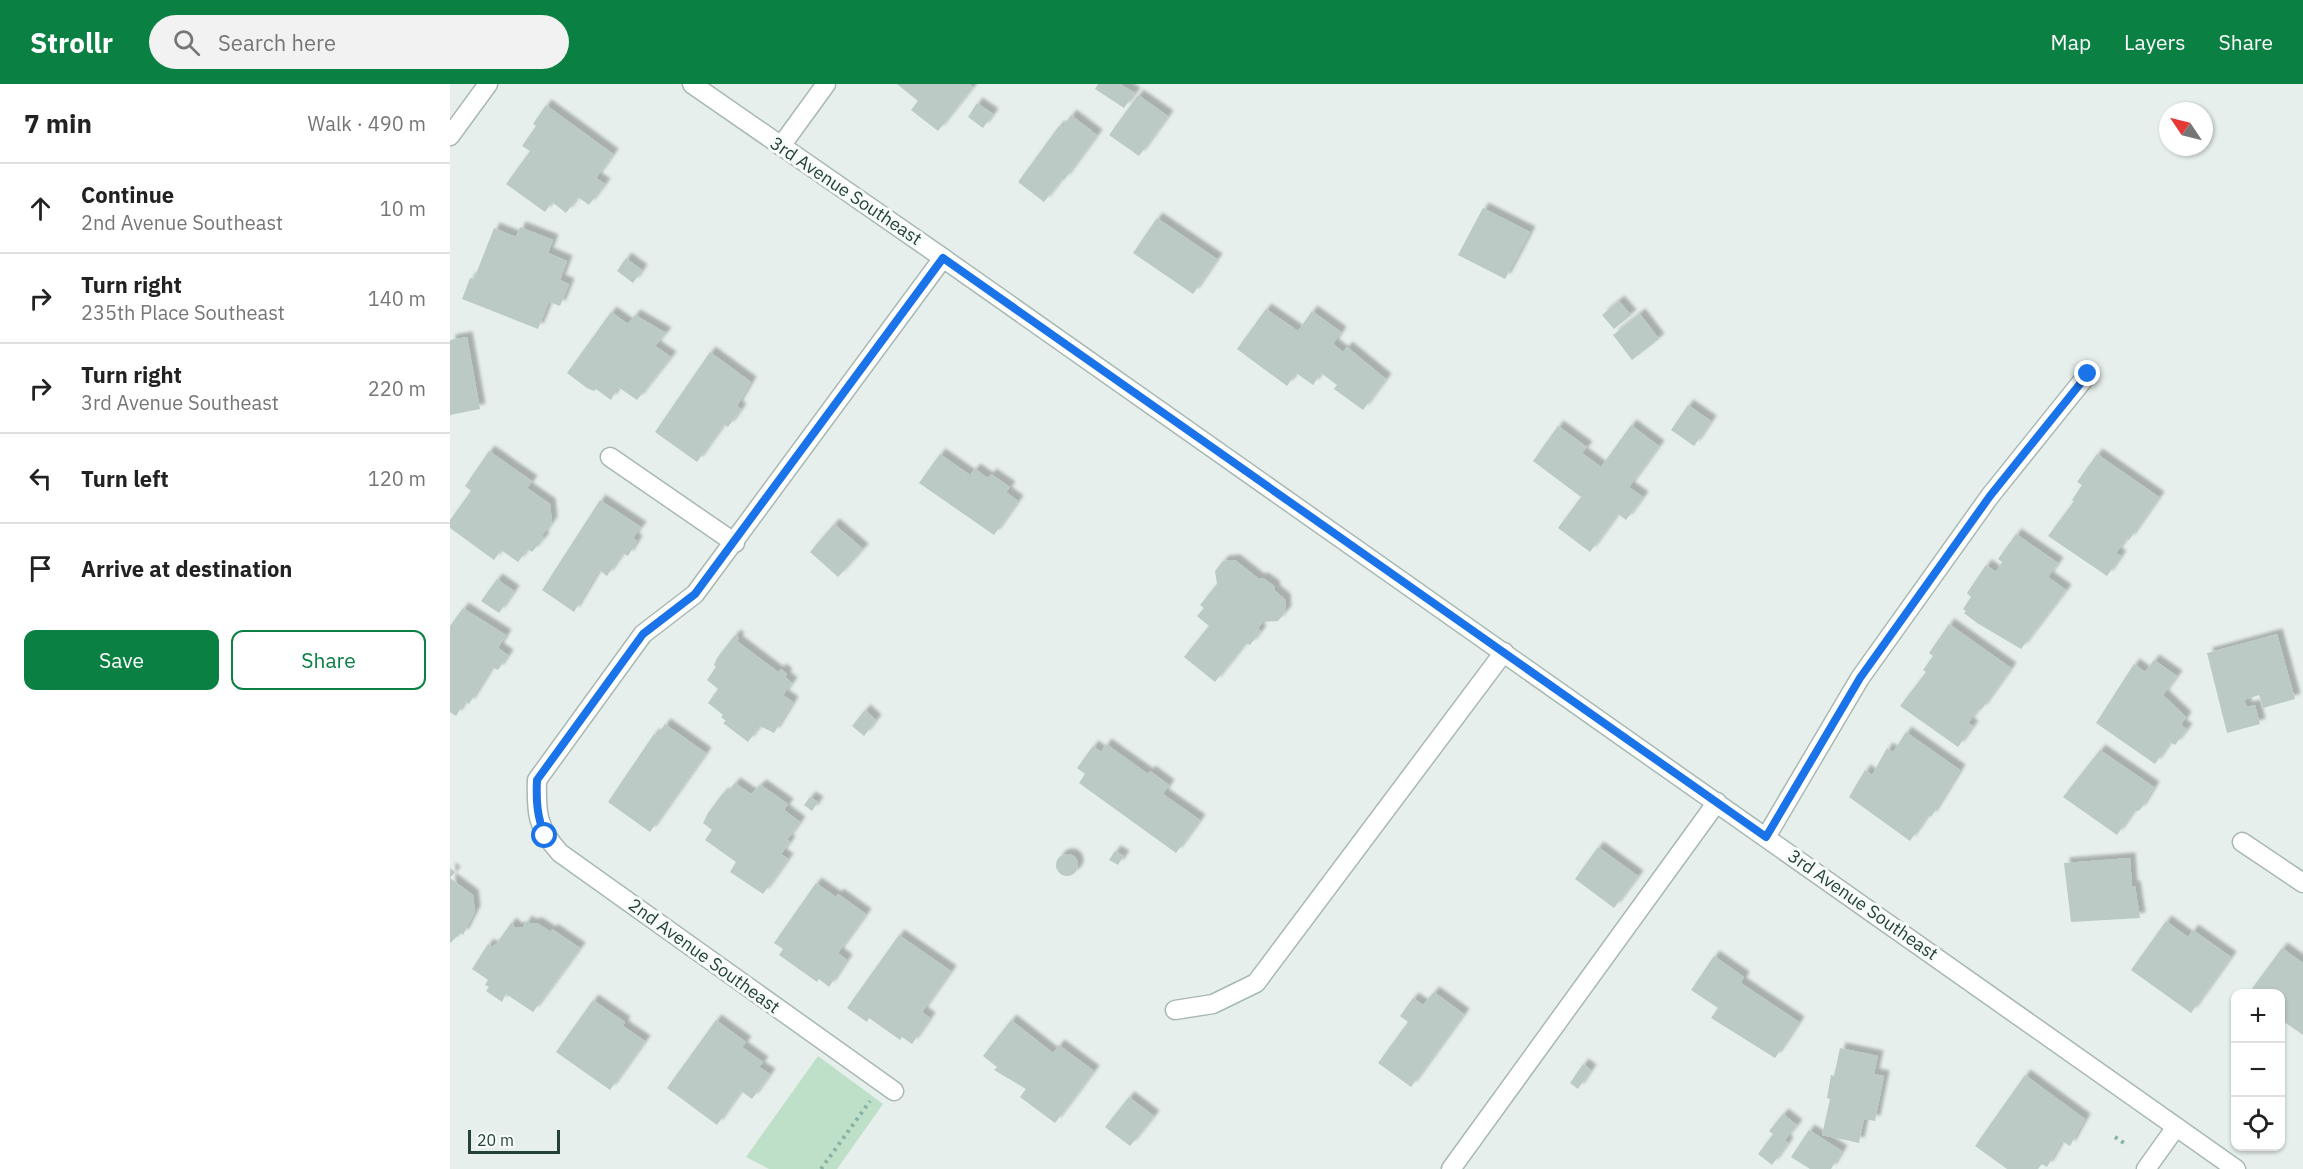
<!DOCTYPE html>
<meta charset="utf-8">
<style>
body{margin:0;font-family:"IBM Plex Sans",sans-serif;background:#f2f2f2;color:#222}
.controls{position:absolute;right:18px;bottom:18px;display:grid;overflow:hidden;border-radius:12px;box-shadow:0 2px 4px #0004}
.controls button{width:54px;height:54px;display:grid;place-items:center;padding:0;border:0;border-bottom:2px solid #e0e0e0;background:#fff;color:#222;font:30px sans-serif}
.compass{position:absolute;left:1709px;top:18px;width:54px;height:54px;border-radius:50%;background:#fff;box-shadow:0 2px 4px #0004;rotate:305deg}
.scale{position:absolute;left:18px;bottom:15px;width:92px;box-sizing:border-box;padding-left:6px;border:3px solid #24423a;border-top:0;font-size:16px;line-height:21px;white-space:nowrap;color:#24423a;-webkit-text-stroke:4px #f7fbf9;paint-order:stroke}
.stop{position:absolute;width:18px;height:18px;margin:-14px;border:4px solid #1a73e8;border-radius:50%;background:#fff}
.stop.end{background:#1a73e8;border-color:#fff;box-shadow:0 2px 6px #0008}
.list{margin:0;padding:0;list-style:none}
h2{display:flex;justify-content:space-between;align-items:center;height:78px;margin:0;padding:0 24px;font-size:26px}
h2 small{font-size:20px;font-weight:400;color:#767676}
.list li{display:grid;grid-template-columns:39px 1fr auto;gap:18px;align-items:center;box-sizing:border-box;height:90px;padding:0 24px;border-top:2px solid #e0e0e0}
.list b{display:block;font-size:22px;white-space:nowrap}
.list p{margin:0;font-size:20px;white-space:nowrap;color:#767676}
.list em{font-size:20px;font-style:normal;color:#767676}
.actions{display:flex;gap:12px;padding:18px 24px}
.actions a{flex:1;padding:14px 0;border:2px solid #0b8043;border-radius:12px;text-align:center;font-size:21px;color:#0b8043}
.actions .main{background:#0b8043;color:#fff}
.icon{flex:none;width:33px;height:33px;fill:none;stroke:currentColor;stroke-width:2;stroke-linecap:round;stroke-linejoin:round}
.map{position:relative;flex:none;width:1853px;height:1085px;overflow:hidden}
header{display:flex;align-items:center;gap:36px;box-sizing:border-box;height:84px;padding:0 30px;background:#0b8043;color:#fff}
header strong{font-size:28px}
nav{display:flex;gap:33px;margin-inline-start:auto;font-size:21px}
.search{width:420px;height:54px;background:#f2f2f2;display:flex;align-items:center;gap:15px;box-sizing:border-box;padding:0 21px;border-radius:33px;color:#767676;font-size:22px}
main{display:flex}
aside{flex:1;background:#fff}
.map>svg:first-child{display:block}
.green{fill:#bfe0c8}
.building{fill:#bbcac4;filter:url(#shadow)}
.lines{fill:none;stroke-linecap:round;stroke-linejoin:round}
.minor-casing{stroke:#a8b8b2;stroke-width:21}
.path{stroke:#86b3a5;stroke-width:4;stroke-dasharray:3 4.5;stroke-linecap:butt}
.minor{stroke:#fff;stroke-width:18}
.route{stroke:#1a73e8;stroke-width:8}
.labels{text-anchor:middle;stroke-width:6;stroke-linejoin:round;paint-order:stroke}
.street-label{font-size:18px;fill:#24423a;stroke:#f7fbf9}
</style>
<header>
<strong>Strollr</strong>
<div class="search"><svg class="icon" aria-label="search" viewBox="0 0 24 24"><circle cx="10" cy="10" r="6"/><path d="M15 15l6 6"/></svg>Search here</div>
<nav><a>Map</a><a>Layers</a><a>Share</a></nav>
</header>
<main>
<aside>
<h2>7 min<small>Walk · 490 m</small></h2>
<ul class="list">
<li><svg class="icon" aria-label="ahead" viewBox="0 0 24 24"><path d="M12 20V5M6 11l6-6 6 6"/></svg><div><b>Continue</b><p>2nd Avenue Southeast</p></div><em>10 m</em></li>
<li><svg class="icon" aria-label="right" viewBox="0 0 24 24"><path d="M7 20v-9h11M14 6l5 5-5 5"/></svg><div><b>Turn right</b><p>235th Place Southeast</p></div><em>140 m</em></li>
<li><svg class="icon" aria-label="right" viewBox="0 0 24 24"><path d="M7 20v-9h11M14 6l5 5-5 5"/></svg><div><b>Turn right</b><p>3rd Avenue Southeast</p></div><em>220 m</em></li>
<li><svg class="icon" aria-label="left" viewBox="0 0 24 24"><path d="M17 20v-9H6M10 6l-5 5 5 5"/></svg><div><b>Turn left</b></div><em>120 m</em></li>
<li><svg class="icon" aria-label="arrive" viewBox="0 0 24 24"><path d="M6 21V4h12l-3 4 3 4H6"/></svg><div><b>Arrive at destination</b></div></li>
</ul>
<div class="actions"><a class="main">Save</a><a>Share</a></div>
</aside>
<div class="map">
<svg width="1853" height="1085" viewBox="0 0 1853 1085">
<defs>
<filter id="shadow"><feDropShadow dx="5.5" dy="-5.5" stdDeviation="1.5" flood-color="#0004"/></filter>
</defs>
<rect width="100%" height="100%" fill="#e6efeb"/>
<polygon class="green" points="368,972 433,1020 387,1085 319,1085 296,1073"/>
<g class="building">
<polygon points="447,0 519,0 523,3 488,47 461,26 468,17"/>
<polygon points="648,0 670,0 685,9 674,24 645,5"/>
<polygon points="688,11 718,32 689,72 659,51"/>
<polygon points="527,19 543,30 533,44 518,33"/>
<polygon points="96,21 163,70 146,94 155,100 139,121 128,113 116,129 102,118 95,128 56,100 80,67 72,62 86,42 83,40"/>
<polygon points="621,31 647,51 614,96 612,95 594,118 568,98 609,42 612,44"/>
<polygon points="1033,124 1080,148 1055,195 1008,171"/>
<polygon points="707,134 767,175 743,210 683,169"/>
<polygon points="70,143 103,156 98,169 117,177 110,196 119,200 110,222 99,218 88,245 12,215 20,194 24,195 44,144 66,153"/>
<polygon points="176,174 192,186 183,199 167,187"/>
<polygon points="1169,217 1181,231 1164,245 1152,231"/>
<polygon points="816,225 848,247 862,227 891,248 883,260 893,268 897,263 936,295 913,326 884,305 887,301 871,289 863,301 846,289 837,302 787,265"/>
<polygon points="161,228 178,240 185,231 216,249 205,262 221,273 187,316 168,303 161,316 146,305 144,307 137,304 117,289"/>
<polygon points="1190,230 1209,255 1182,276 1163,251"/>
<polygon points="17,253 30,325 0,331 0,256"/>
<polygon points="260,268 301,298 287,322 291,325 278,343 274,340 247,378 205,348"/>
<polygon points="1238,321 1261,337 1244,362 1221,346"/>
<polygon points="1181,341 1209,362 1179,403 1193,413 1176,436 1168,430 1140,468 1108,444 1131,413 1083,377 1108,342 1137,363 1132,369 1151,383"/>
<polygon points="39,367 82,397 77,404 100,420 102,438 92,452 94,454 82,468 78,465 68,478 51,466 44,476 0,444 0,436 21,407 15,402"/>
<polygon points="490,370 520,391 525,385 538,394 541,390 560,403 556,408 568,417 544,451 469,399"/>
<polygon points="1647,370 1709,413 1679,456 1677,454 1666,469 1671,472 1657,492 1598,452 1624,417 1622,416 1632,401 1627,398"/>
<polygon points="150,416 191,443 183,454 187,457 178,472 173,469 157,492 149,486 124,528 92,506"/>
<polygon points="384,440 413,465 388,493 360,468"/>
<polygon points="1566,450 1608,479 1598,493 1616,506 1571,565 1527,539 1514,529 1516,527 1513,525 1521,513 1517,509 1536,481 1546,488 1552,478 1548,475"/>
<polygon points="785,476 809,495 813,494 824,502 825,507 835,515 836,527 828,537 813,538 808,544 811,547 800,561 796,559 765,598 734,573 759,542 747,532 754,524 750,521 767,500 765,487 773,477"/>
<polygon points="47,495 64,507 49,529 31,517"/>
<polygon points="13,524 56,551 48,564 58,571 48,586 42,583 19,620 15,617 6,632 0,628 0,542"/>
<polygon points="1499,540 1561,584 1531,626 1529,625 1518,639 1523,642 1508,663 1450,622 1476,588 1473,586 1483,572 1479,569"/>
<polygon points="1827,550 1845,615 1813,624 1809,611 1794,616 1797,623 1805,621 1810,640 1777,649 1757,569"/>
<polygon points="285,551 289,554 287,557 328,588 331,585 337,590 335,593 342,599 333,611 343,618 324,649 310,642 298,658 273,639 276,637 271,633 273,631 258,619 268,605 257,596 266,583 264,581 267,574"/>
<polygon points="1704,576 1727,592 1713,611 1736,633 1731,641 1737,645 1725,661 1720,658 1705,680 1646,639 1684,580 1695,588"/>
<polygon points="415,626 426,636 414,652 402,642"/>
<polygon points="215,640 256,669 200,748 158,718 204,650 207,652"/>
<polygon points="1456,648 1510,686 1481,733 1478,731 1460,757 1399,713 1415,686 1422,691 1437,664 1443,668"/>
<polygon points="656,660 698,690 700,687 719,701 713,710 750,736 726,769 629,699 635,690 627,684 643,662 651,668"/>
<polygon points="1650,666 1704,703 1690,726 1683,728 1667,751 1613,713"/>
<polygon points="285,699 301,710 311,701 338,720 334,726 350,738 337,756 340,758 331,770 338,775 313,810 280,788 286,778 255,756 262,746 253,739 258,729 273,709 275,711"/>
<polygon points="360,713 368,718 362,727 354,721"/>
<polygon points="1148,763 1188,792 1164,824 1125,795"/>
<polygon points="665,767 674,772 668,781 659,776"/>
<circle cx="617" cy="781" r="11"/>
<polygon points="1680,774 1682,802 1685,802 1690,834 1621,838 1614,779"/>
<polygon points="0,784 5,788 0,794 23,811 25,827 13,851 11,849 0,859"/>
<polygon points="366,799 386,813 388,810 416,830 388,869 397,876 379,903 369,895 367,898 329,871 333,865 324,859"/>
<polygon points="76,837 81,840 87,839 101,848 102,845 130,864 83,928 56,910 52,918 36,907 39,903 35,901 38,896 22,885 38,860 42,863 47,859 61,839 66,844 73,843"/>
<polygon points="1716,837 1738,853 1743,846 1781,873 1741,929 1681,886"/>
<polygon points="449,851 501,887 472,928 480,934 462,960 452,953 450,956 419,934 417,938 397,924"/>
<polygon points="1832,864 1853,879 1853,951 1830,935 1830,910 1798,910"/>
<polygon points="1264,872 1294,893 1291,899 1349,938 1325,974 1261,934 1268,924 1241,906"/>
<polygon points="984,908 1014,930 961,1003 928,979 958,938 950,932 963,914 973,921"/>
<polygon points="143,916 175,938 173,942 195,957 160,1006 106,968"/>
<polygon points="266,936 296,958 292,963 313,978 309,983 320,990 302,1015 291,1007 267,1041 217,1004"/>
<polygon points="561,936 603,969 609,961 644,987 605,1039 570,1013 576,1005 544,986 547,983 533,972"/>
<polygon points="1390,964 1428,972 1424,990 1434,992 1425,1037 1414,1035 1409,1059 1372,1051 1380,1015 1377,1014 1381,991 1384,992"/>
<polygon points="1133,980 1141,986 1128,1005 1120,999"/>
<polygon points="1575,991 1635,1035 1620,1062 1612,1057 1597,1083 1592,1080 1588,1085 1557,1085 1525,1062"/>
<polygon points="679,1013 704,1032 680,1062 655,1043"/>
<polygon points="1333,1030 1347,1041 1335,1056 1338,1059 1322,1081 1308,1070 1323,1050 1319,1047"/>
<polygon points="1359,1046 1392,1067 1381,1085 1360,1085 1341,1073"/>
</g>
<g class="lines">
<defs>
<g id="minor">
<polyline points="242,0 493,174 1786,1085"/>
<polyline points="0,52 38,0"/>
<polyline points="331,62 376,0"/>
<polyline points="160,373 285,459"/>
<polyline points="1316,753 1410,594 1540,412 1638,290"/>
<polyline points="1792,758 1853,799"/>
<polyline points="725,926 763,920 806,899 1054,568"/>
<path d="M444,1007L110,769C87,744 86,729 87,696L193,550L245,510L493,174"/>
<polyline points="1001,1085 1267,718"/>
<polyline points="1696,1085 1726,1043"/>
</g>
</defs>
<use href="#minor" class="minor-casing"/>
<g class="path">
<polyline points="1665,1053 1674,1059"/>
<polyline points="371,1085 420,1017"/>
</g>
<use href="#minor" class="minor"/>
</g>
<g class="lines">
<path class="route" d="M95,752C87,733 86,716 87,696L193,550L245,510L493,174L1316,753L1410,594L1540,412L1638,290"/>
</g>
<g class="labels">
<g class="street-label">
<text transform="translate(396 107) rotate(34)" y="6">3rd Avenue Southeast</text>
<text transform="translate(1413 821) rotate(35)" y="6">3rd Avenue Southeast</text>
<text transform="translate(254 872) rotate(36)" y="6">2nd Avenue Southeast</text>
</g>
</g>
</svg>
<div class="controls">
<button>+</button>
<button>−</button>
<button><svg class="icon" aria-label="locate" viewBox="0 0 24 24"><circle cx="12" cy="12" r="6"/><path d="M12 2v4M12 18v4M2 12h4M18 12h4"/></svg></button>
</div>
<svg class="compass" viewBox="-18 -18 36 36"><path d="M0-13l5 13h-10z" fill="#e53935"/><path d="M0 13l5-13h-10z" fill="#767676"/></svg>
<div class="scale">20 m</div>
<div class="stop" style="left:95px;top:752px"></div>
<div class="stop end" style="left:1638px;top:290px"></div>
</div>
</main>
